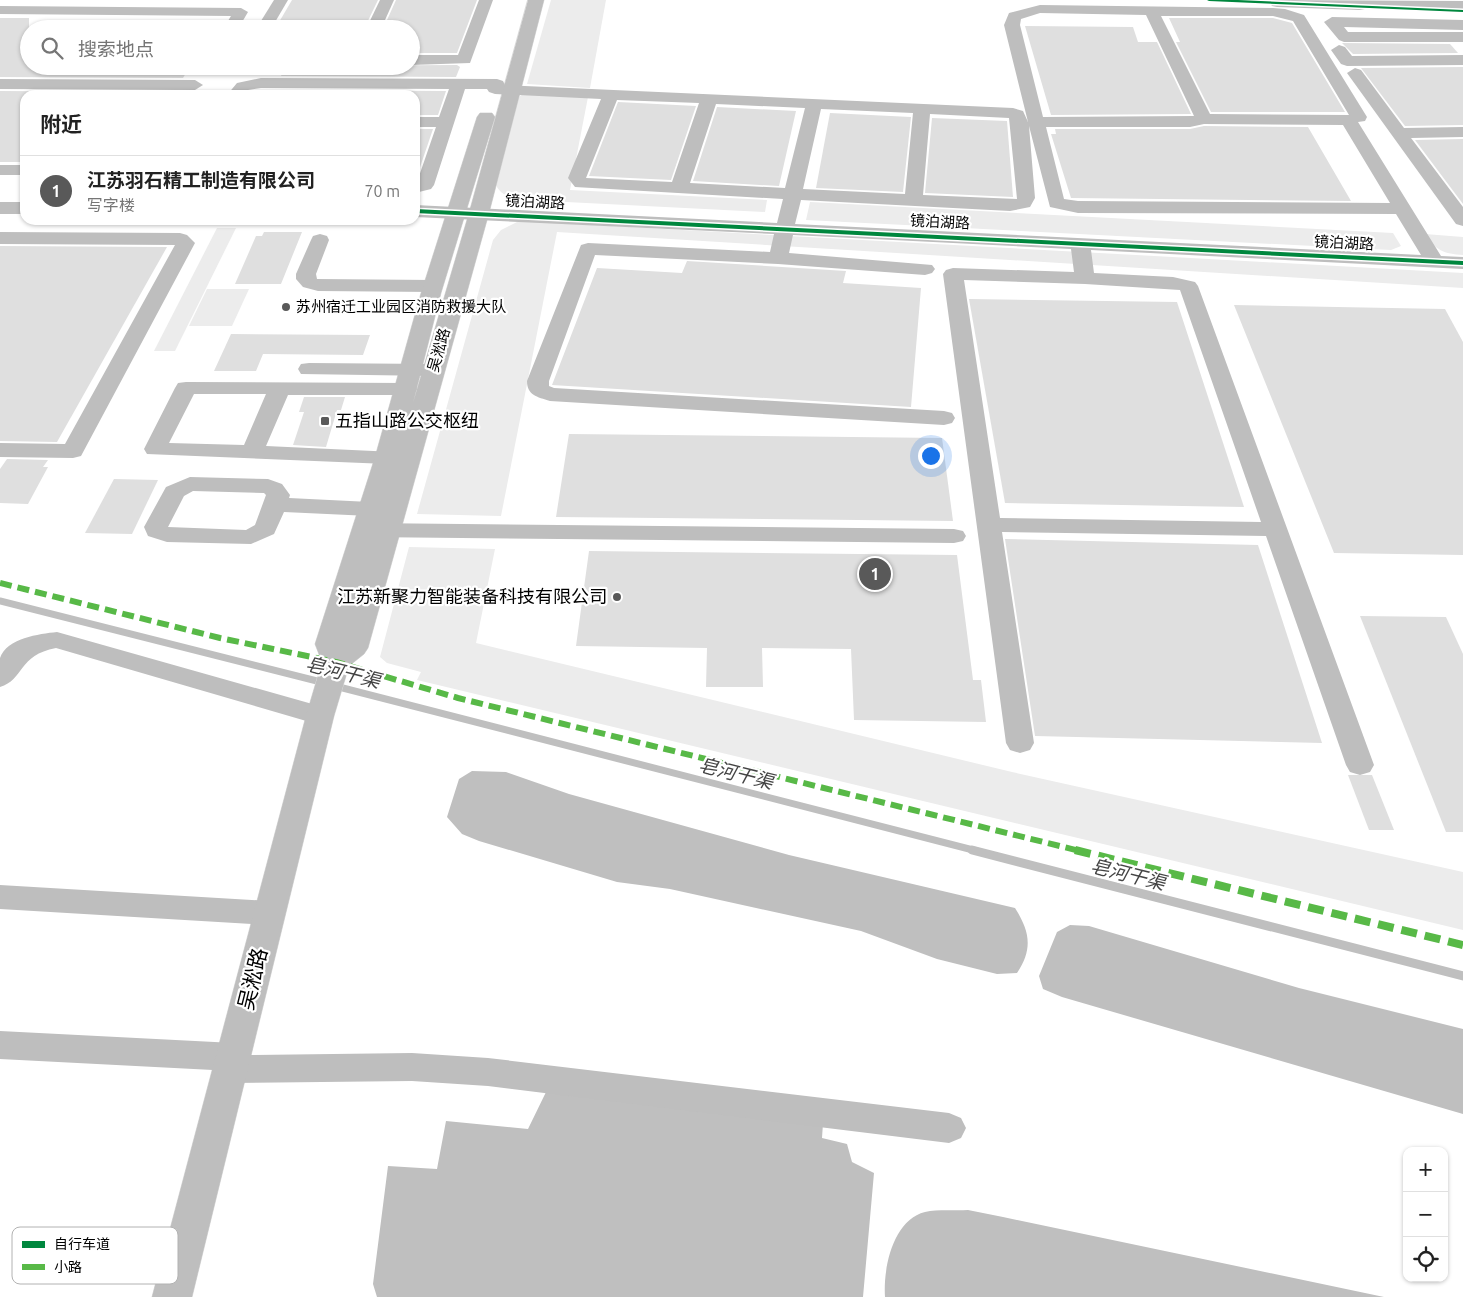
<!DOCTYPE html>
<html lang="zh">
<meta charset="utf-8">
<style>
body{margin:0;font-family:Ubuntu,"Noto Sans SC",sans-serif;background:#f6f6f6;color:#222}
.controls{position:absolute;right:15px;bottom:15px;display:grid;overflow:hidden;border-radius:10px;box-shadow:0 1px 4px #0004}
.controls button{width:45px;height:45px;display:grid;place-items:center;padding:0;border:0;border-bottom:1px solid #e0e0e0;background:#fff;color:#222;font:25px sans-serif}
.you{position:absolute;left:930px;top:455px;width:18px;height:18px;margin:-12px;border:4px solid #fff;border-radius:50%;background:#1a73e8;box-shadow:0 0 0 8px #1a73e833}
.badge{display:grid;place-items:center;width:32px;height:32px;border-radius:50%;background:#595959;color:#fff;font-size:16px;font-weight:700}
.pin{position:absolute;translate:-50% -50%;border:2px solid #fff;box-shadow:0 1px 5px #0006}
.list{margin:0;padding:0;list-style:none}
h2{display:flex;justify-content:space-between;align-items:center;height:65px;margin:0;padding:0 20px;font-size:21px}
h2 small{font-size:16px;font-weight:400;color:#767676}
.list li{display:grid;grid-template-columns:32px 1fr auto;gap:15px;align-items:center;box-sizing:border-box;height:70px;padding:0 20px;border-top:1px solid #e0e0e0}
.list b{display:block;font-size:19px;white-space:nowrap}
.list p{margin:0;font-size:16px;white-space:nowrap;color:#767676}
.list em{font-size:16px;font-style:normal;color:#767676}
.icon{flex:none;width:28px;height:28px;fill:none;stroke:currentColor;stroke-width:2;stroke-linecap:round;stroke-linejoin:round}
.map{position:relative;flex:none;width:1463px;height:1297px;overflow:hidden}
.search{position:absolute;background:#fff;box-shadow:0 1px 4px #0004;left:20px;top:20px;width:400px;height:55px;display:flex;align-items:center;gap:12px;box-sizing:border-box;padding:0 18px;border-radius:28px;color:#767676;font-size:19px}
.panel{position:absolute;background:#fff;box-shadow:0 1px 4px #0004;left:20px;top:90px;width:400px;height:135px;border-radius:15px}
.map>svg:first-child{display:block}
.green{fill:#ececec}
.water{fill:#bfbfbf}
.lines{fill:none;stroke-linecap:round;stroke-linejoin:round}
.stream-far1{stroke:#bfbfbf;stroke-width:7}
.stream{stroke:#bfbfbf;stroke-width:9}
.building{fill:#dfdfdf}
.major-casing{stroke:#dbdbdb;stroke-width:1}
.minor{fill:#bebebe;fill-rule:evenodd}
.major{fill:#bebebe;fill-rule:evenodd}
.quiet-far1{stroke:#58b947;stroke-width:6;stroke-dasharray:12 6;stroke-linecap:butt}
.quiet{stroke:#58b947;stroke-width:8;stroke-dasharray:16 8;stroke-linecap:butt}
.cycleway-casing{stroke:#fff;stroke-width:3}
.cycleway{fill:#00873e;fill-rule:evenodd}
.poi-dot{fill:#595959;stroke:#fff;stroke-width:2}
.labels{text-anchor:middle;stroke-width:4.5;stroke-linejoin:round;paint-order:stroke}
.far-street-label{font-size:15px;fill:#000;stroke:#fff}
.far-poi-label{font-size:15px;fill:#000;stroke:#fff;text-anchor:start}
.poi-label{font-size:18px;fill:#000;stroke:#fff;text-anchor:start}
.water-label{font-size:19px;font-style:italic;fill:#444;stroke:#fff}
.near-street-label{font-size:21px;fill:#000;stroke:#fff}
.key{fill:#fff;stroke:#b2b2b2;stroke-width:1}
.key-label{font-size:14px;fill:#000}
</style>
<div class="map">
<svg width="1463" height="1297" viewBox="0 0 1463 1297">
<rect width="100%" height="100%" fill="#fff"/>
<g class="green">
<polygon points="551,0 606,0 590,88 527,84"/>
<path d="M523,94L588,97L570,190L767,200L765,212L527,200C514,197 502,198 496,185L519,97Z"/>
<polygon points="810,202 1393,233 1401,246 1391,250 806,220"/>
<polygon points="519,221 1463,273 1463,288 557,232 501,516 417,514 493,240 501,230"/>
<polygon points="217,228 236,228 175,351 154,351"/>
<path d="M1425,234L1463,237V255C1444,254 1435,250 1425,234Z"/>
<polygon points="207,289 249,289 232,326 189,326"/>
<polygon points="409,547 495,549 476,643 1012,772 1463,872 1463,930 417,680 421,672 387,663 380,657"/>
</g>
<g class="water">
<path d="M472,771L506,772L569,794L789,855L1015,908C1030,932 1033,949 1017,973L997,974L937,959L861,931L670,889L617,882L479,841L462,834L447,817L459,779Z"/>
<polygon points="1070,925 1089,926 1299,988 1463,1029 1463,1114 1062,997 1043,989 1039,976 1057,932"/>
<polygon points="547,1090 823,1123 822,1138 847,1144 852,1162 874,1173 863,1297 377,1297 373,1284 388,1166 437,1169 446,1121 528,1129"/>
<path d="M968,1210L1003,1217L1384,1297H885C883,1268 893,1220 925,1212C938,1209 955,1211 968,1210Z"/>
</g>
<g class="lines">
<g class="stream-far1">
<polyline points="0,601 325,683"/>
<polyline points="335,686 977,851"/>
</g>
<polyline class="stream" points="972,850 1463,976"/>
</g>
<g class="building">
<polygon points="292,0 378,0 364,29 275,29"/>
<polygon points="396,0 477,0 457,53 411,53 411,29 383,29"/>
<polygon points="0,18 29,18 29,66 190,66 183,78 0,77"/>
<polygon points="1169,18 1273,18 1292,23 1345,112 1211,112 1176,42 1180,42"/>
<polygon points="1025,26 1133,27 1138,42 1157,42 1191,114 1051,115"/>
<polygon points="1342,43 1450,44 1458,53 1353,54"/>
<polygon points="457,65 460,67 456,77 281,76 286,66"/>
<polygon points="1463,67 1463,125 1405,126 1361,68"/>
<polygon points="273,90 446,91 438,115 415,115 415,95 271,95"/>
<polygon points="0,91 174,92 172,95 25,95 25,162 0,162"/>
<polygon points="618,102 696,106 671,180 589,176"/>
<polygon points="717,107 796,111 779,186 693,181"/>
<polygon points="830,113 911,117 903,192 816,188"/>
<polygon points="932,118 1007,121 1013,197 925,193"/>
<polygon points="1204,126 1308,127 1351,201 1071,198 1051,134 1056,134 1055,129 1190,129"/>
<polygon points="415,129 433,129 416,179 415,179"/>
<polygon points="1463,139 1463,204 1415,140"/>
<polygon points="264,232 302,232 281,284 235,284 256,236 262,236"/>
<polygon points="0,246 167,247 57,442 0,441"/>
<polygon points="687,261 846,271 843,283 921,288 911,407 552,385 597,268 682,273"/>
<polygon points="969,299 1177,302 1244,507 1005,503"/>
<polygon points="1234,305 1445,309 1463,342 1463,555 1334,553"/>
<polygon points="231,334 370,335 363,355 263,354 256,371 214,371"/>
<polygon points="304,397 345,397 341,410 337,410 326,447 293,445 304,412 299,412"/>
<polygon points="569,434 942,438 953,521 556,517"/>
<polygon points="7,459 48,460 43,467 48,467 28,504 0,503 0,469"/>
<polygon points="114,479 158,480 132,534 85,533"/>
<polygon points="1005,539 1258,545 1322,743 1035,736"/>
<polygon points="589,551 957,555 973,680 981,680 986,722 854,720 851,649 762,648 763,687 706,687 707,648 576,646"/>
<polygon points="1360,616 1446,617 1463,654 1463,832 1446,832"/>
<polygon points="1348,775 1372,775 1394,830 1369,830"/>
</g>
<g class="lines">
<defs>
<polygon id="major" points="528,0 544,0 489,213 368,648 364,654 349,666 334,716 192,1297 152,1297 306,716 322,662 315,644 375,457 421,293 477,117 480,113 492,113 495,117 441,293 413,403 469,213"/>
</defs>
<use href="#major" class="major-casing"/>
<g class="minor">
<polygon points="274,0 288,0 271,29 256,29"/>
<polygon points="380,0 394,0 381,29 366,29"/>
<polygon points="479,0 493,0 470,63 411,65 411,55 458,55"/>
<polygon points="1272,0 1463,1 1463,9 1367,5 1365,9 1360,10 1277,7 1272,6 1270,3"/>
<path d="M1040,5L1273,8L1285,9L1304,15L1367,117L1365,121L1358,122L1441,256L1463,257V269L1091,250L1094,273L1173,277L1195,282L1198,286L1374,765L1370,772L1360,775L1350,772L1346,765L1266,536L1002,532L1034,743L1030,750L1020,753L1010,750L1006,743L943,274L946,270L953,268L1074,272L1071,249L793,235L789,253L932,265L935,269L932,273L925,275L778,264L595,255L549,381V386L554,388L944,411L952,413L955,418L952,423L944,425L550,401C537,397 527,395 527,381L581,245L588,243L770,252L774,234L415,217V205L777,223L783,199L575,187L568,178L601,99L495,94L489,92L487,89H465L434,185L431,189L415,193V182H417L436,127H415V117H439L449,89L261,88L248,90L244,95H227L237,83L261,78L497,79L503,81L505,85L1013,108L1023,111L1028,122L1004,25L1009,13ZM1040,13L1146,15L1194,116L1043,117L1020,25L1021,19ZM1161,16H1273L1293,21L1349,115L1210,114ZM617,100L699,103L672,182L586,178ZM716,104L805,108L785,188L690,183ZM821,109L913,113L905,194L803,189ZM930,114L1009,118L1017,199L923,195ZM1204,124L1343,125L1390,203L1078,201L1064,199L1046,127H1190ZM1029,126L1050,207L1078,213L1396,214L1421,255L795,224L801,200L1010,211L1030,207L1035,198ZM964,280L1085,284L1180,290L1261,522L1000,518Z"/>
<polygon points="0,6 241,8 248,12 238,29 223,29 231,16 0,14"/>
<polygon points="1332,17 1463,20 1463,30 1344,27 1348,32 1463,32 1463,42 1344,42 1339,40 1324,22"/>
<polygon points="1339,45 1345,47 1352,56 1463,55 1463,65 1347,66 1341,64 1331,50"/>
<polygon points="1355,68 1361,70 1404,128 1463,127 1463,137 1411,138 1463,207 1463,226 1456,224 1347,73"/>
<polygon points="0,79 195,80 203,85 195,90 0,89"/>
<rect x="0" y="165" width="25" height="10"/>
<rect x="0" y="202" width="25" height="12"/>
<polygon points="0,232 180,233 187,235 195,243 81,456 73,458 0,457 0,443 65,444 175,245 0,244"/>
<polygon points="320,234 327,236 329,240 316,274 317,279 433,280 440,282 443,286 440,290 433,292 318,291 303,287 296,279 296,274 311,240 313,236"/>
<polygon points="309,363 433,364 441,365 444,370 441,375 433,376 301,374 298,369 301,364"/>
<path d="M186,382L406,383L414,384L417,389L414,394L406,395H288L266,446L395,452L398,457L395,462L387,464L147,454L144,449L175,388L178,383ZM194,394H266L244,445L169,443Z"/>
<path d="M190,477L268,479L282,484L290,495L289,498L370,502L378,504L382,509L378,514L370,516L284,512L274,534L251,544L167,542L148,536L144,527L166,487ZM193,491L264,493L266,495L255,525L246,530L168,527L184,496Z"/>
<polygon points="365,523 954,529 963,531 966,536 963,541 954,543 365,537 356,535 353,530 356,525"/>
<path d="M57,632L330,709L334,716L330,723L320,725L56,648C18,655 24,680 0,687C0,679 0,666 0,658C7,638 39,634 57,632Z"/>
<polygon points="0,885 270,901 281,905 285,913 281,921 270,925 0,909"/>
<polygon points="0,1031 234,1043 246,1047 250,1055 412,1053 488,1058 949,1113 961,1118 966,1128 961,1138 949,1143 488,1086 412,1081 230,1083 218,1079 213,1070 0,1059"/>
</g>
<use href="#major" class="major"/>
<polyline class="quiet-far1" points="0,583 220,638 336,662 458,698 1080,851"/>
<polyline class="quiet" points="1075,850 1463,945"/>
<defs>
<g id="cycleway">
<polygon points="1207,0 1238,0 1463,10 1463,12 1209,1"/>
<polygon points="415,209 1463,261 1463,265 415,213"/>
</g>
</defs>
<use href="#cycleway" class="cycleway-casing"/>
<use href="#cycleway" class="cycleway"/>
</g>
<g class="poi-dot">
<circle cx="286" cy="307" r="5"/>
<rect x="320" y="416" width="10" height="10" rx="2.5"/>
<circle cx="617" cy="597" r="5"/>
</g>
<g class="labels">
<g class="far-street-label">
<text transform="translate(535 202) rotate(3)" y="5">镜泊湖路</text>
<text transform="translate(940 222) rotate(3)" y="5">镜泊湖路</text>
<text transform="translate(1344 243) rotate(3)" y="5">镜泊湖路</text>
<text transform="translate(439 350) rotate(-74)" y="5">吴淞路</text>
</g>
<g class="far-poi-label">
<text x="296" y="312">苏州宿迁工业园区消防救援大队</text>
</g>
<g class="poi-label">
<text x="335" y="427">五指山路公交枢纽</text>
<text x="607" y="603" text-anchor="end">江苏新聚力智能装备科技有限公司</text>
</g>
<g class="water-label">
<text transform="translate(343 672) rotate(14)" y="7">皂河干渠</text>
<text transform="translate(736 773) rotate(14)" y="7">皂河干渠</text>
<text transform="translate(1128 874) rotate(14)" y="7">皂河干渠</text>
</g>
<g class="near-street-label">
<text transform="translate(253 979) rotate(-76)" y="7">吴淞路</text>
</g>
</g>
<rect x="12" y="1227" width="166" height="57" rx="8" class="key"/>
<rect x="22" y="1241" width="23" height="7" fill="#00873e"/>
<rect x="22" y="1264" width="23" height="6" fill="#58b947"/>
<g class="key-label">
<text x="54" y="1249">自行车道</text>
<text x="54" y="1272">小路</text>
</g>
</svg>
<div class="controls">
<button>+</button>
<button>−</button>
<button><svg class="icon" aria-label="locate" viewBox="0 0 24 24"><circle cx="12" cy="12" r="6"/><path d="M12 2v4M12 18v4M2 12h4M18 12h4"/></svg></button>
</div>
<div class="you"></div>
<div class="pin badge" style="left:875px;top:574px">1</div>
<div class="search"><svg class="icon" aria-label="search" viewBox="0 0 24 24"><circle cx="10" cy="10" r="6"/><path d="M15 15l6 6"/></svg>搜索地点</div>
<section class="panel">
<h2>附近<small></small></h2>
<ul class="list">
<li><span class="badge">1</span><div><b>江苏羽石精工制造有限公司</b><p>写字楼</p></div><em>70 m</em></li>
</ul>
</section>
</div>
